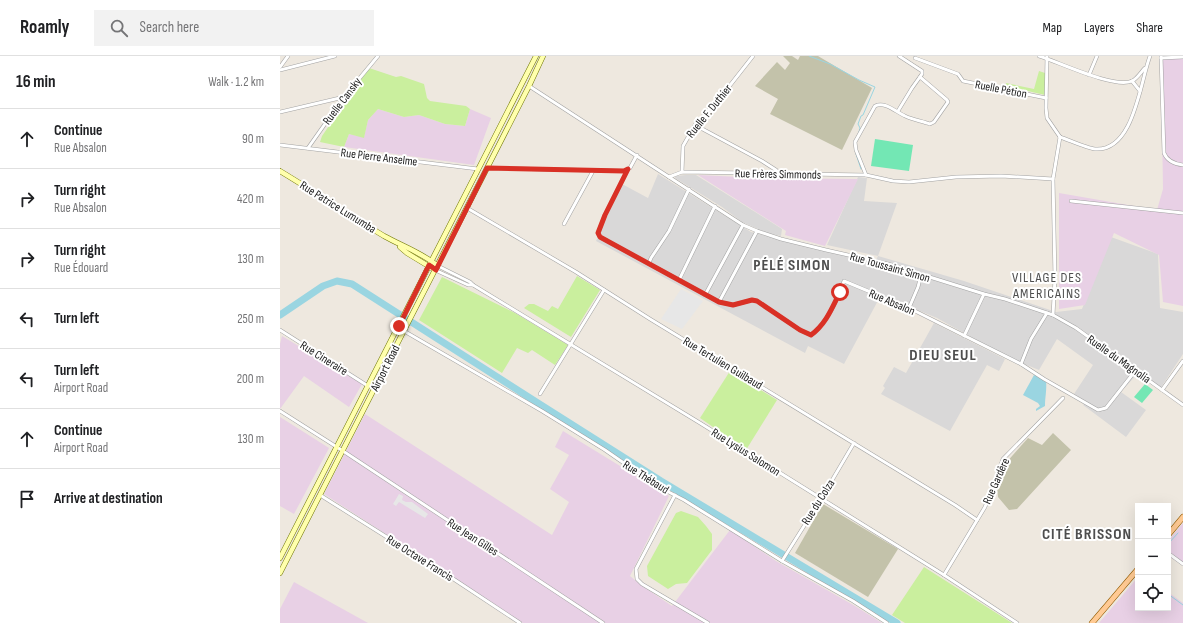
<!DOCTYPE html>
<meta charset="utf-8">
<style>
body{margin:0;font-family:"Sofia Sans Condensed",sans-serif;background:#f2f2f2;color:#202124}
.controls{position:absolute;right:12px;bottom:12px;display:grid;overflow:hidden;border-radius:0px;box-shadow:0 4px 16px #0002}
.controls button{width:36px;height:36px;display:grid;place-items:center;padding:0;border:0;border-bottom:1px solid #e0e0e0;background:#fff;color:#202124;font:20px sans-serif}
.stop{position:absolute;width:12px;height:12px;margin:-9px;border:3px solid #d93025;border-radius:50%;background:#fff}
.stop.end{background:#d93025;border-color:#fff;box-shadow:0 1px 4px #0008}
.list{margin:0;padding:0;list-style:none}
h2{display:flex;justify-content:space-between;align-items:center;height:52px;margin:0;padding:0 16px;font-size:17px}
h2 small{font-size:13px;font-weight:400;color:#757577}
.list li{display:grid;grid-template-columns:26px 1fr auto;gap:12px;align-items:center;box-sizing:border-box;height:60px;padding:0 16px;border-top:1px solid #e0e0e0}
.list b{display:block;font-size:15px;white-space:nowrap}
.list p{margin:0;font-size:13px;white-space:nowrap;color:#757577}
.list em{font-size:13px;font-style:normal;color:#757577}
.icon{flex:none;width:22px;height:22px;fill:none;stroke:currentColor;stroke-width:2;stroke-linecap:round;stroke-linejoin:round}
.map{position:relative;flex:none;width:903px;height:567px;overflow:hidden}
header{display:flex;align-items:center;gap:24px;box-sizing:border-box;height:56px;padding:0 20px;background:#fff;border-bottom:1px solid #e0e0e0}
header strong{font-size:19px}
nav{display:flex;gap:22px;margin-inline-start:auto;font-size:14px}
.search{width:280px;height:36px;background:#f2f2f2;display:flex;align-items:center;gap:10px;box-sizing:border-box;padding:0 14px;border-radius:0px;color:#757577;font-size:15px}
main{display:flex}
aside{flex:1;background:#fff}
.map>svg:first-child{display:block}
.residential{fill:#d9d8d8}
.industrial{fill:#e8d0e5}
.construction{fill:#c3c2aa}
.grass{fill:#caef9e}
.pitch{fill:#73e7b4}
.parking{fill:#e7e7e7}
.water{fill:#9ad5e1}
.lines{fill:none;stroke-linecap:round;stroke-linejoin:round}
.stream{stroke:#9ad5e1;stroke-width:1}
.river{stroke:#9ad5e1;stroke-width:7}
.street-casing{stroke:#a2a2a2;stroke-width:4}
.secondary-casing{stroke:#6d7400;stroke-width:5.5}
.primary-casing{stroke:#925a00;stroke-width:6}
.street{stroke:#fff;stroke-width:3}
.secondary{stroke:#ffffac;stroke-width:4.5}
.primary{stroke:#ffca93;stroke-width:5}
.route{stroke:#d93025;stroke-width:5}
.labels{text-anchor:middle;stroke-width:4;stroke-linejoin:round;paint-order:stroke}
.street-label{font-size:12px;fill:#1b1b1b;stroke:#fff}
.quarter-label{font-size:14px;letter-spacing:1px;fill:#4e4e4e;stroke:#fff}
.district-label{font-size:16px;font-weight:bold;letter-spacing:1px;fill:#4e4e4e;stroke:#fff}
</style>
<header>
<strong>Roamly</strong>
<div class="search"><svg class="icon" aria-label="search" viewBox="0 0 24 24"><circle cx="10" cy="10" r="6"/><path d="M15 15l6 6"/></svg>Search here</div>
<nav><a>Map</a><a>Layers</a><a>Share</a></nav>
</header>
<main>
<aside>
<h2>16 min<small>Walk · 1.2 km</small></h2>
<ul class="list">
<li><svg class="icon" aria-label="ahead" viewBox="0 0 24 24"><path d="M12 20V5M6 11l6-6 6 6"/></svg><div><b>Continue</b><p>Rue Absalon</p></div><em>90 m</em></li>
<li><svg class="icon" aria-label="right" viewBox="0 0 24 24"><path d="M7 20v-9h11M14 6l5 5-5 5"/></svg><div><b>Turn right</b><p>Rue Absalon</p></div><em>420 m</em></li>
<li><svg class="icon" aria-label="right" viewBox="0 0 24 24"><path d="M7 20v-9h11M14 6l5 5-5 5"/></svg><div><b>Turn right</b><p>Rue Édouard</p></div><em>130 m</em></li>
<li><svg class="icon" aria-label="left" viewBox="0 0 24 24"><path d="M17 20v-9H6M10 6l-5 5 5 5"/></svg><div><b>Turn left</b></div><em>250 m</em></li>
<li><svg class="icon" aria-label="left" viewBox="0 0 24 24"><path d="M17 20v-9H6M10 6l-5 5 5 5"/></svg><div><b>Turn left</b><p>Airport Road</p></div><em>200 m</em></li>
<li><svg class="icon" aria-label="ahead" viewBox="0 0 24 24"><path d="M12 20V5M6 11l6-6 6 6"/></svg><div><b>Continue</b><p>Airport Road</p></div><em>130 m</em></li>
<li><svg class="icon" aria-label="arrive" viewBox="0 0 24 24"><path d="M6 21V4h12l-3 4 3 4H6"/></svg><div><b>Arrive at destination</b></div></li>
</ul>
</aside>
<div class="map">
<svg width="903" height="567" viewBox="0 0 903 567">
<rect width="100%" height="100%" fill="#eee8df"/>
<g class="residential">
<polygon points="378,118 471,176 545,195 595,206 598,200 684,225 776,256 802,253 831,181 878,198 880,252 903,256 903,298 880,333 858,317 841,336 866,354 846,381 803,349 806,346 794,338 813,309 777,283 759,314 727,301 657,262 601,239 564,308 528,290 525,297 316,185 342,128 368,142"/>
<polygon points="406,119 416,119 480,159 502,173 501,180 487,177 462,166 442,151 395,122 396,120"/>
<polygon points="578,121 587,122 584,145 617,147 598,200 547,189"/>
<polygon points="654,267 725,303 719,315 707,309 670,375 601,338 605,332 603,330 614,311 626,317"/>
</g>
<g class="industrial">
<polygon points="881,0 903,0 903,250 883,246 879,199 834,177 805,249 779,253 779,137 877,154 883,133"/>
<polygon points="98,53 124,61 139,59 165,68 185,70 190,53 211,62 194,109 64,91 69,78 84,81 88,64"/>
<polygon points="418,119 482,122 578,123 545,190 505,179 506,175"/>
<polygon points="2,280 82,328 69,351 24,320 0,353 0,288"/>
<polygon points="85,358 272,479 289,446 270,433 289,399 275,391 283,375 389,440 350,520 361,529 392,550 450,474 496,505 575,550 602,567 243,567 44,438"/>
<polygon points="0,361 49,392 14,458 0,450"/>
<polygon points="903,467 903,509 888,500 888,485"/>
<polygon points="858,521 858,552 888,552 888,536 903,547 903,567 819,567"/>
<polygon points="14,526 88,567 0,567 0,553"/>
</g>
<g class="construction">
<polygon points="503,0 512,0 518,4 520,0 538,0 592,32 562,94 490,58 498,43 475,30 497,6 505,14 510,7"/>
<polygon points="773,377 791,394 737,453 729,454 718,441 717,428 725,408 748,382 762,389"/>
<polygon points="543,448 618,493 588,541 515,497"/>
</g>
<g class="grass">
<polygon points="89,12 116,21 121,20 144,28 147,42 150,45 186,50 190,53 185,70 165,68 139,59 124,61 98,53 88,64 84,82 69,78 64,91 40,86 42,80"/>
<polygon points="759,15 765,17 765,39 726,30 726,27 754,33"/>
<polygon points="297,220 320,234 291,281 244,252 249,248 254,248 268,255 272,250 278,253"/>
<polygon points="162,221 235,257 288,289 275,309 252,294 248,297 237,292 222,317 139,264"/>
<polygon points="450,315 497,344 466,394 420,362"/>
<polygon points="401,455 418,461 426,470 432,478 432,494 407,527 396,528 388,533 368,520 367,510 396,457"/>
<polygon points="644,511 732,567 625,567 612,559"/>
</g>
<g class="pitch">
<polygon points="595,83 633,89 629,115 591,110"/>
<polygon points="865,328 873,334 862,347 854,341"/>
</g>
<g class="parking">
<polygon points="401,233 423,245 402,273 381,263"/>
<polygon points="119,438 123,440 122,444 126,446 132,446 148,458 145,462 119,446 116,450 113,448"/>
</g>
<path class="water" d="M754,319L766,324C767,334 765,341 765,350L756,355V353L760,350L758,347L743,339Z"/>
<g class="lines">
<g class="stream">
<polyline points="529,0 550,8 579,24 595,31 583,59 581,60 578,68 580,72 579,76"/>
<polyline points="576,98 581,113"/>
<polyline points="888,488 898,477"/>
<polyline points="888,538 903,549"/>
</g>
<polyline class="river" points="0,259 43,230 57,225 72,228 261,349 381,425 617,567"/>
<defs>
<g id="street">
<path d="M759,0C779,6 834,33 852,25C857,23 861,16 865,12"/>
<polyline points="767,0 766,52 767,62 780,81"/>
<path d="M881,0L884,97C887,105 895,108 903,109"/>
<polyline points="635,2 678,18 683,25 766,42"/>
<polyline points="881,2 903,1"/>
<polyline points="0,11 8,0"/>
<polyline points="0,14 55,0"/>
<polyline points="809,19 817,0"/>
<polyline points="852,25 860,35"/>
<polyline points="249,30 389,121 402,116 586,119 613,125 629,126 676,121 721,120 773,123"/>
<polyline points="618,55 632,32 642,18 642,15 619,0"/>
<polyline points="0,56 64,41"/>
<polyline points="415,69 482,105 496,114 500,118"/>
<path d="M780,81C789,84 807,92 815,93C854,96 860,26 870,0"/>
<polyline points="0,89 198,113"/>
<polyline points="28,92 64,41 98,0"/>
<polyline points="207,112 344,115 350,112 357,99"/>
<path d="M348,113L325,159L318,177L320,181L439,246L453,249L472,244L477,245L520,274L531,279C548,266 557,244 564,225L629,252L741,308L764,323L818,354L826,352L856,314"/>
<polyline points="402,116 403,90 415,69 444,37 473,0"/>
<path d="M586,119L576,94L575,86L595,50C605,45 616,56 625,60C633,64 642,65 650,68L654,66L668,46L667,44L640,21"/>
<polyline points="389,121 463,169 477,175 501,183 546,194 608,208 704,238 725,243 773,259 796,272 903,349"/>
<polyline points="791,145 903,157"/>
<polyline points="187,152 296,216 370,263 675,449 697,464"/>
<polyline points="284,168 313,115"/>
<polyline points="369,207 371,202 389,175 409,133"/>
<polyline points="158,210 190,226 193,229 420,367 664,519 737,567"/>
<polyline points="155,214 188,229 193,229"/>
<polyline points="399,224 435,150"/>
<polyline points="425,239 463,169"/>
<polyline points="439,246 477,175"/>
<polyline points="629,252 638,231 641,219"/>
<polyline points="773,259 775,222 773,123 780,81"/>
<polyline points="0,274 88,330"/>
<polyline points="124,275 262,355 325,394 377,430 404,444 502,505 573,545 607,567"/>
<polyline points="684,280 704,238"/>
<polyline points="741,308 751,283 767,257"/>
<polyline points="882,334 903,305"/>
<polyline points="260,338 324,234"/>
<polyline points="0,355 63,395 323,567"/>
<polyline points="40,439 175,524 240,567"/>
<polyline points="395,439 356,513 357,523 362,528 428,567"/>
<polyline points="888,497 903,508"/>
<polyline points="502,505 541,443 574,387"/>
<polyline points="664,519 705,451 723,403 783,342"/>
</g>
<g id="secondary">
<path d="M0,115C35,136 69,159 104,180C122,190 142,197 158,210"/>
<polyline points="120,191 127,197 155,214"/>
<polyline points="0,502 256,0"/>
<polyline points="0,517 249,30 263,0"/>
</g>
<g id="primary">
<polyline points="888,479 903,461"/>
<polyline points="812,567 858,513"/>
</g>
</defs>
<use href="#street" class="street-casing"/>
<use href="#secondary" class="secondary-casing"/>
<use href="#primary" class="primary-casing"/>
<use href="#street" class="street"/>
<use href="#secondary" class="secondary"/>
<use href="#primary" class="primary"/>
</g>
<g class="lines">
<path class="route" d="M119,270L149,209L156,214L207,112L344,115L348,113L325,159L318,177L320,181L439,246L453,249L472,244L477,245L520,274L531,279C546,268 552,252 560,236"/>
</g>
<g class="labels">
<g class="street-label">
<text transform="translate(721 33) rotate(11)" y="4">Ruelle Pétion</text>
<text transform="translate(62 45) rotate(-53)" y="4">Ruelle Cansky</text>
<text transform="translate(429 55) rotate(-51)" y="4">Ruelle F. Duthier</text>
<text transform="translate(99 101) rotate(7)" y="4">Rue Pierre Anselme</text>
<text transform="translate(498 118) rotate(1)" y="4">Rue Frères Simmonds</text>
<text transform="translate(58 151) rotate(32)" y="4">Rue Patrice Lumumba</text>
<text transform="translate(610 211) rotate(16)" y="4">Rue Toussaint Simon</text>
<text transform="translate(612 246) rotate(23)" y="4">Rue Absalon</text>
<text transform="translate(44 302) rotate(32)" y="4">Rue Cineraire</text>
<text transform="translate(839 303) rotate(35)" y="4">Ruelle du Magnolia</text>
<text transform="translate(443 307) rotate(31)" y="4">Rue Tertulien Guilbaud</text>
<text transform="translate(105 312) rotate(-63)" y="4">Airport Road</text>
<text transform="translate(466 396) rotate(32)" y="4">Rue Lysius Salomon</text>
<text transform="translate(366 421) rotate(32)" y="4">Rue Thébaud</text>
<text transform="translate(716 425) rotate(-66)" y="4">Rue Gardère</text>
<text transform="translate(538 446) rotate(-58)" y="4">Rue du Colza</text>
<text transform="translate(193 481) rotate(33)" y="4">Rue Jean Gilles</text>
<text transform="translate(140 502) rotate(32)" y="4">Rue Octave Francis</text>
</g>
<g class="quarter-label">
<text x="767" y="226">VILLAGE DES<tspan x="767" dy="16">AMERICAINS</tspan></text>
</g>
<g class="district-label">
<text x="512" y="214">PÉLÉ SIMON</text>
<text x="663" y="304">DIEU SEUL</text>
<text x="807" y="483">CITÉ BRISSON</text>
</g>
</g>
</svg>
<div class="controls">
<button>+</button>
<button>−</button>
<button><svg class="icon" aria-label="locate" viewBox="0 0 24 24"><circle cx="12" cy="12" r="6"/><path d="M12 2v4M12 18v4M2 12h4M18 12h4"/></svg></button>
</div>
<div class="stop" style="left:560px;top:236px"></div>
<div class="stop end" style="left:119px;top:270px"></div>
</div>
</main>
